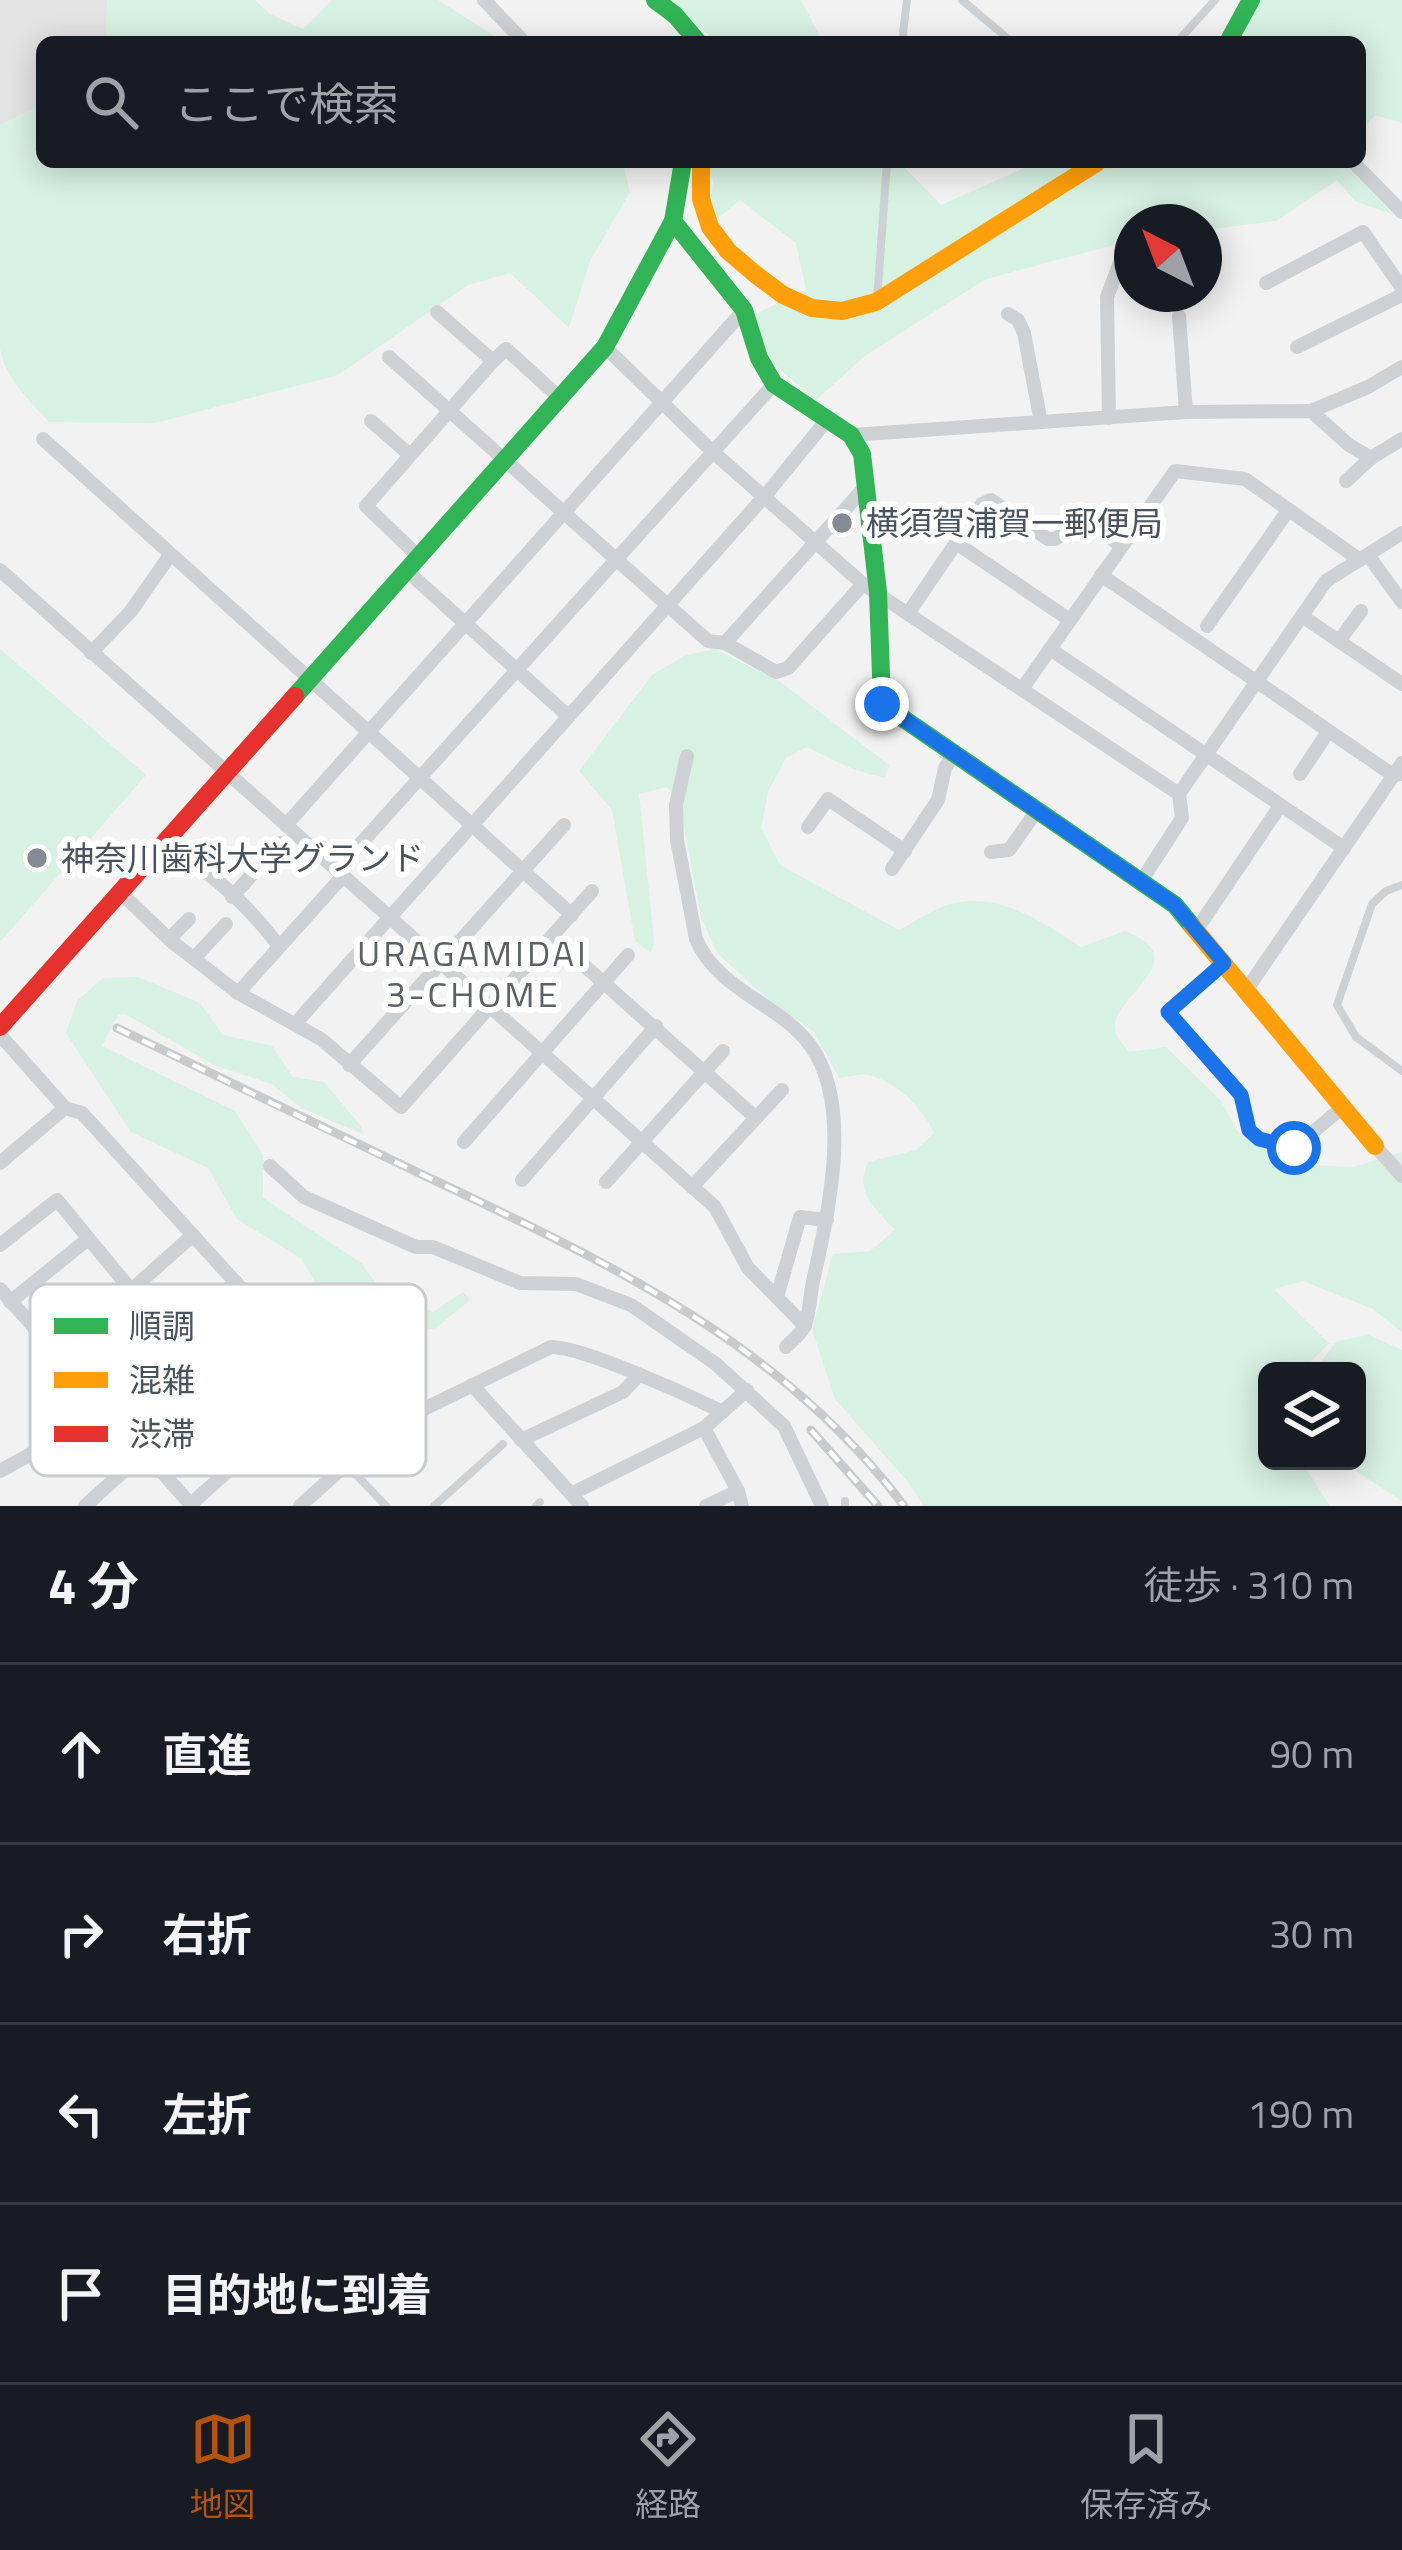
<!DOCTYPE html>
<html lang="ja">
<meta charset="utf-8">
<style>
body{margin:0;font-family:"Titillium Web","Noto Sans JP",sans-serif;background:#20242c;color:#f1f3f6}
.controls{position:absolute;right:36px;bottom:36px;display:grid;overflow:hidden;border-radius:18px;box-shadow:0 6px 30px #0003}
.controls button{width:108px;height:108px;display:grid;place-items:center;padding:0;border:0;border-bottom:3px solid #363941;background:#171b24;color:#f1f3f6;font:60px sans-serif}
.compass{position:absolute;left:1114px;top:204px;width:108px;height:108px;border-radius:50%;background:#171b24;box-shadow:0 6px 30px #0003;rotate:318deg}
.stop{position:absolute;width:36px;height:36px;margin:-27px;border:9px solid #1a73e8;border-radius:50%;background:#fff}
.stop.end{background:#1a73e8;border-color:#fff;box-shadow:0 3px 12px #0008}
.list{margin:0;padding:0;list-style:none}
h2{display:flex;justify-content:space-between;align-items:center;height:156px;margin:0;padding:0 48px;font-size:51px}
h2 small{font-size:39px;font-weight:400;color:#9ea1a6}
.list li{display:grid;grid-template-columns:78px 1fr auto;gap:36px;align-items:center;box-sizing:border-box;height:180px;padding:0 48px;border-top:3px solid #363941}
.list b{display:block;font-size:45px;white-space:nowrap}
.list em{font-size:39px;font-style:normal;color:#9ea1a6}
.icon{flex:none;width:66px;height:66px;fill:none;stroke:currentColor;stroke-width:2;stroke-linecap:round;stroke-linejoin:round}
.map{position:relative;flex:none;width:1402px;height:1506px;overflow:hidden}
.search{position:absolute;background:#171b24;box-shadow:0 6px 30px #0003;left:36px;right:36px;top:36px;height:132px;display:flex;align-items:center;gap:30px;box-sizing:border-box;padding:0 42px;border-radius:18px;color:#9ea1a6;font-size:45px}
.sheet{height:876px;background:#171b24}
nav{display:flex;justify-content:space-around;align-items:center;box-sizing:border-box;height:168px;border-top:3px solid #363941;background:#171b24;font-size:33px;color:#9ea1a6}
nav a{display:grid;justify-items:center;gap:6px}
nav .on{color:#b45309}
.map>svg:first-child{display:block}
.education{fill:#e4e3e4}
.green{fill:#d7f1e2}
.lines{fill:none;stroke-linecap:round;stroke-linejoin:round}
.lane{stroke:#ced1d3;stroke-width:8}
.street{stroke:#ced1d3;stroke-width:14}
.fast{stroke:#30b455;stroke-width:18}
.slow{stroke:#ff9f0a;stroke-width:18}
.jam{stroke:#e5322d;stroke-width:18}
.rail-casing{stroke:#c8cacc;stroke-width:9}
.rail{stroke:#fff;stroke-width:4.5;stroke-dasharray:14;stroke-linecap:butt}
.route{stroke:#1a73e8;stroke-width:15}
.poi-dot{fill:#848b92;stroke:#fff;stroke-width:4.5}
.labels{text-anchor:middle;stroke-width:12;stroke-linejoin:round;paint-order:stroke}
.poi-label{font-size:33px;fill:#49545f;stroke:#fff;text-anchor:start}
.neighbourhood-label{font-size:36px;letter-spacing:3px;fill:#5d6166;stroke:#fff}
.key{fill:#fff;stroke:#c8cccf;stroke-width:3}
.key-label{font-size:33px;fill:#49545f}
</style>
<div class="map">
<svg width="1402" height="1506" viewBox="0 0 1402 1506">
<rect width="100%" height="100%" fill="#f2f2f2"/>
<polygon class="education" points="0,0 129,0 123,42 42,42 42,139 0,172"/>
<g class="green">
<polygon points="107,0 255,0 270,14 303,29 332,0 438,0 504,42 105,42"/>
<polygon points="668,0 801,0 823,42 717,42"/>
<polygon points="1258,0 1402,0 1402,123 1375,115 1360,133 1360,42 1237,42"/>
<path d="M42,104V162H584L588,167L623,162L630,192L590,261L569,328L510,273L468,285L338,375L155,423L49,422C30,401 5,378 0,349V125Z"/>
<polygon points="705,162 899,162 941,205 1038,162 1342,162 1394,215 1355,201 1337,180 1276,221 1204,230 1204,222 1132,222 1132,240 986,279 866,355 816,400 773,364 749,317 806,290 796,243 740,200 709,226 713,181"/>
<polygon points="0,649 146,775 1,941 0,941"/>
<path d="M714,649L779,681L889,765L885,777C857,774 832,759 807,747L786,758L768,792L761,828L780,865L899,930C915,922 933,909 950,904C1001,891 1041,922 1081,947L1125,931C1190,956 1129,987 1116,1019C1111,1033 1121,1042 1129,1052L1166,1047L1221,1101L1237,1131L1286,1164L1354,1167L1402,1152V1332L1373,1309L1303,1281L1274,1289L1329,1343L1302,1371H1267V1461H1301L1330,1506H924L908,1482L835,1399L812,1329L833,1254L870,1251L895,1230C875,1207 854,1194 868,1162L916,1150L934,1133C922,1107 898,1083 869,1075C860,1073 848,1077 839,1078L814,1032L770,1001L717,953L701,917L679,800L666,787L639,794L654,940L651,953L635,941L612,810L579,771L652,675L684,656Z"/>
<polygon points="138,977 200,1003 223,1035 272,1046 293,1077 324,1082 361,1126 363,1134 301,1108 272,1084 216,1066 125,1014 118,1015 102,1046 235,1111 263,1155 263,1198 361,1263 376,1283 433,1312 463,1292 470,1300 436,1328 381,1338 360,1334 332,1312 302,1259 237,1219 208,1168 131,1132 66,1033 77,1001 103,978"/>
<polygon points="1369,1335 1402,1350 1402,1501 1341,1461 1357,1461 1357,1371 1314,1371 1337,1341"/>
</g>
<g class="lines">
<g class="lane">
<polyline points="962,0 1012,42"/>
<polyline points="902,42 907,0"/>
<polyline points="1177,42 1215,0"/>
<polyline points="877,301 887,162"/>
<polyline points="1402,885 1386,891 1372,904 1337,1005 1356,1037 1402,1071"/>
<polyline points="346,1464 386,1506"/>
<polyline points="845,1501 845,1506"/>
<polyline points="434,1506 503,1444"/>
<polyline points="536,1506 540,1502"/>
</g>
<g class="street">
<polyline points="484,0 524,42"/>
<polyline points="1353,162 1402,212"/>
<polyline points="1266,283 1363,232 1402,288"/>
<polyline points="437,312 493,361"/>
<polyline points="1008,314 1018,320 1024,333 1041,422"/>
<polyline points="1179,316 1186,412"/>
<polyline points="605,347 713,452 863,584 1179,794"/>
<polyline points="1297,347 1402,295"/>
<polyline points="389,357 708,641 725,643 866,486"/>
<polyline points="1311,411 1368,387 1402,367"/>
<polyline points="1109,418 1107,297 1124,252"/>
<polyline points="371,421 410,455"/>
<polyline points="851,435 1186,412 1311,411 1349,445 1371,458 1402,439"/>
<polyline points="43,439 572,915"/>
<polyline points="1346,481 1371,458"/>
<polyline points="956,543 982,504 991,500 1048,539 1055,539 1085,521 1122,546"/>
<polyline points="1368,555 1402,602"/>
<polyline points="419,557 366,506 493,361 506,349 561,399"/>
<polyline points="0,570 715,1207 748,1268 805,1326"/>
<polyline points="407,571 567,715"/>
<polyline points="1101,575 1393,775 1402,774"/>
<polyline points="909,612 956,543 1070,620"/>
<polyline points="1302,616 1402,684"/>
<polyline points="1207,626 1287,512"/>
<polyline points="1339,641 1361,611"/>
<polyline points="725,643 776,672 788,668 863,584"/>
<polyline points="1050,649 1344,848"/>
<polyline points="91,653 131,611 170,555"/>
<polyline points="1022,689 1175,471 1245,479 1360,560"/>
<path d="M687,756L676,805L677,840L696,939C718,991 779,1003 810,1045C854,1105 828,1214 813,1281C810,1294 810,1315 804,1327C801,1334 791,1341 786,1347"/>
<polyline points="1300,774 1328,732"/>
<polyline points="286,825 744,310"/>
<polyline points="808,827 828,799 905,851"/>
<path d="M162,849C207,864 250,908 279,946"/>
<polyline points="991,852 1009,850 1036,812"/>
<polyline points="892,869 938,800 945,768 953,755"/>
<polyline points="337,870 774,384"/>
<polyline points="1140,883 1182,818 1179,794 1326,581 1402,533"/>
<polyline points="121,893 171,941 238,993 321,1039 401,1107 592,891"/>
<polyline points="232,897 280,843"/>
<polyline points="1197,929 1280,806"/>
<polyline points="552,937 755,1117"/>
<polyline points="169,939 189,919"/>
<polyline points="194,958 226,924"/>
<polyline points="1224,963 1168,1012 1241,1095 1249,1130 1259,1139 1294,1148 1344,1106"/>
<polyline points="1247,989 1402,763"/>
<polyline points="238,993 343,876"/>
<polyline points="295,1024 764,497 826,421"/>
<polyline points="0,1035 65,1108 82,1113 375,1436"/>
<polyline points="349,1065 564,825"/>
<polyline points="464,1142 628,955"/>
<polyline points="1375,1146 1402,1176"/>
<polyline points="0,1163 65,1108"/>
<polyline points="270,1166 304,1197 416,1247 433,1247 520,1283 576,1284 631,1305 716,1364 784,1426 822,1506"/>
<polyline points="522,1180 656,1026"/>
<polyline points="606,1182 723,1051"/>
<polyline points="692,1187 782,1090"/>
<polyline points="0,1245 57,1200 131,1290"/>
<polyline points="0,1289 192,1506"/>
<polyline points="777,1297 800,1217 827,1220"/>
<polyline points="10,1302 88,1239"/>
<polyline points="56,1357 193,1235"/>
<polyline points="472,1385 582,1506"/>
<polyline points="704,1428 738,1491 742,1506"/>
<polyline points="521,1440 623,1392 638,1376"/>
<polyline points="0,1471 58,1439 236,1282"/>
<polyline points="571,1494 704,1428 747,1390"/>
<polyline points="191,1504 325,1384"/>
<polyline points="85,1506 279,1331"/>
<path d="M300,1506L389,1426L551,1347C584,1347 690,1396 723,1412"/>
<polyline points="706,1506 738,1491"/>
</g>
<g class="fast">
<polyline points="655,0 675,15 698,42"/>
<polyline points="1228,42 1251,0"/>
<polyline points="673,221 744,310 759,358 774,384 851,435 862,454 878,592 882,704 1175,905 1192,926"/>
<polyline points="295,696 605,347 673,221 683,162"/>
</g>
<g class="slow">
<polyline points="701,162 701,199 710,227 728,251 755,274 783,295 812,308 842,311 876,302 1098,162"/>
<polyline points="1192,926 1375,1146"/>
</g>
<polyline class="jam" points="0,1027 295,696"/>
<defs>
<g id="rail">
<path d="M117,1028C218,1077 319,1126 421,1174C601,1259 782,1342 904,1506"/>
<polyline points="811,1430 878,1506"/>
</g>
</defs>
<use href="#rail" class="rail-casing"/>
<use href="#rail" class="rail"/>
</g>
<g class="lines">
<polyline class="route" points="882,704 1175,905 1224,963 1168,1012 1241,1095 1249,1130 1259,1139 1294,1148"/>
</g>
<g class="poi-dot">
<circle cx="842" cy="523" r="12"/>
<circle cx="37" cy="858" r="12"/>
</g>
<g class="labels">
<g class="poi-label">
<text x="866" y="535">横須賀浦賀一郵便局</text>
<text x="61" y="870">神奈川歯科大学グランド</text>
</g>
<g class="neighbourhood-label">
<text x="473" y="966">URAGAMIDAI<tspan x="473" dy="41">3-CHOME</tspan></text>
</g>
</g>
<rect x="30" y="1284" width="396" height="192" rx="18" class="key"/>
<rect x="54" y="1318" width="54" height="16" fill="#30b455"/>
<rect x="54" y="1372" width="54" height="16" fill="#ff9f0a"/>
<rect x="54" y="1426" width="54" height="16" fill="#e5322d"/>
<g class="key-label">
<text x="129" y="1338">順調</text>
<text x="129" y="1392">混雑</text>
<text x="129" y="1446">渋滞</text>
</g>
</svg>
<div class="controls">
<button><svg class="icon" aria-label="layers" viewBox="0 0 24 24"><path d="M12 4l9 5-9 5-9-5zM3 14l9 5 9-5"/></svg></button>
</div>
<svg class="compass" viewBox="-18 -18 36 36"><path d="M0-13l5 13h-10z" fill="#e53935"/><path d="M0 13l5-13h-10z" fill="#9ea1a6"/></svg>
<div class="stop" style="left:1294px;top:1148px"></div>
<div class="stop end" style="left:882px;top:704px"></div>
<div class="search"><svg class="icon" aria-label="search" viewBox="0 0 24 24"><circle cx="10" cy="10" r="6"/><path d="M15 15l6 6"/></svg>ここで検索</div>
</div>
<section class="sheet">
<h2>4 分<small>徒歩 · 310 m</small></h2>
<ul class="list">
<li><svg class="icon" aria-label="ahead" viewBox="0 0 24 24"><path d="M12 20V5M6 11l6-6 6 6"/></svg><div><b>直進</b></div><em>90 m</em></li>
<li><svg class="icon" aria-label="right" viewBox="0 0 24 24"><path d="M7 20v-9h11M14 6l5 5-5 5"/></svg><div><b>右折</b></div><em>30 m</em></li>
<li><svg class="icon" aria-label="left" viewBox="0 0 24 24"><path d="M17 20v-9H6M10 6l-5 5 5 5"/></svg><div><b>左折</b></div><em>190 m</em></li>
<li><svg class="icon" aria-label="arrive" viewBox="0 0 24 24"><path d="M6 21V4h12l-3 4 3 4H6"/></svg><div><b>目的地に到着</b></div></li>
</ul>
</section>
<nav>
<a class="on"><svg class="icon" aria-label="map" viewBox="0 0 24 24"><path d="M3 6l6-2 6 2 6-2v14l-6 2-6-2-6 2zM9 4v14M15 6v14"/></svg>地図</a>
<a><svg class="icon" aria-label="directions" viewBox="0 0 24 24"><path d="M12 3l9 9-9 9-9-9zM9 14v-3h6M13 9l2 2-2 2"/></svg>経路</a>
<a><svg class="icon" aria-label="saved" viewBox="0 0 24 24"><path d="M7 4h10v16l-5-4-5 4z"/></svg>保存済み</a>
</nav>
